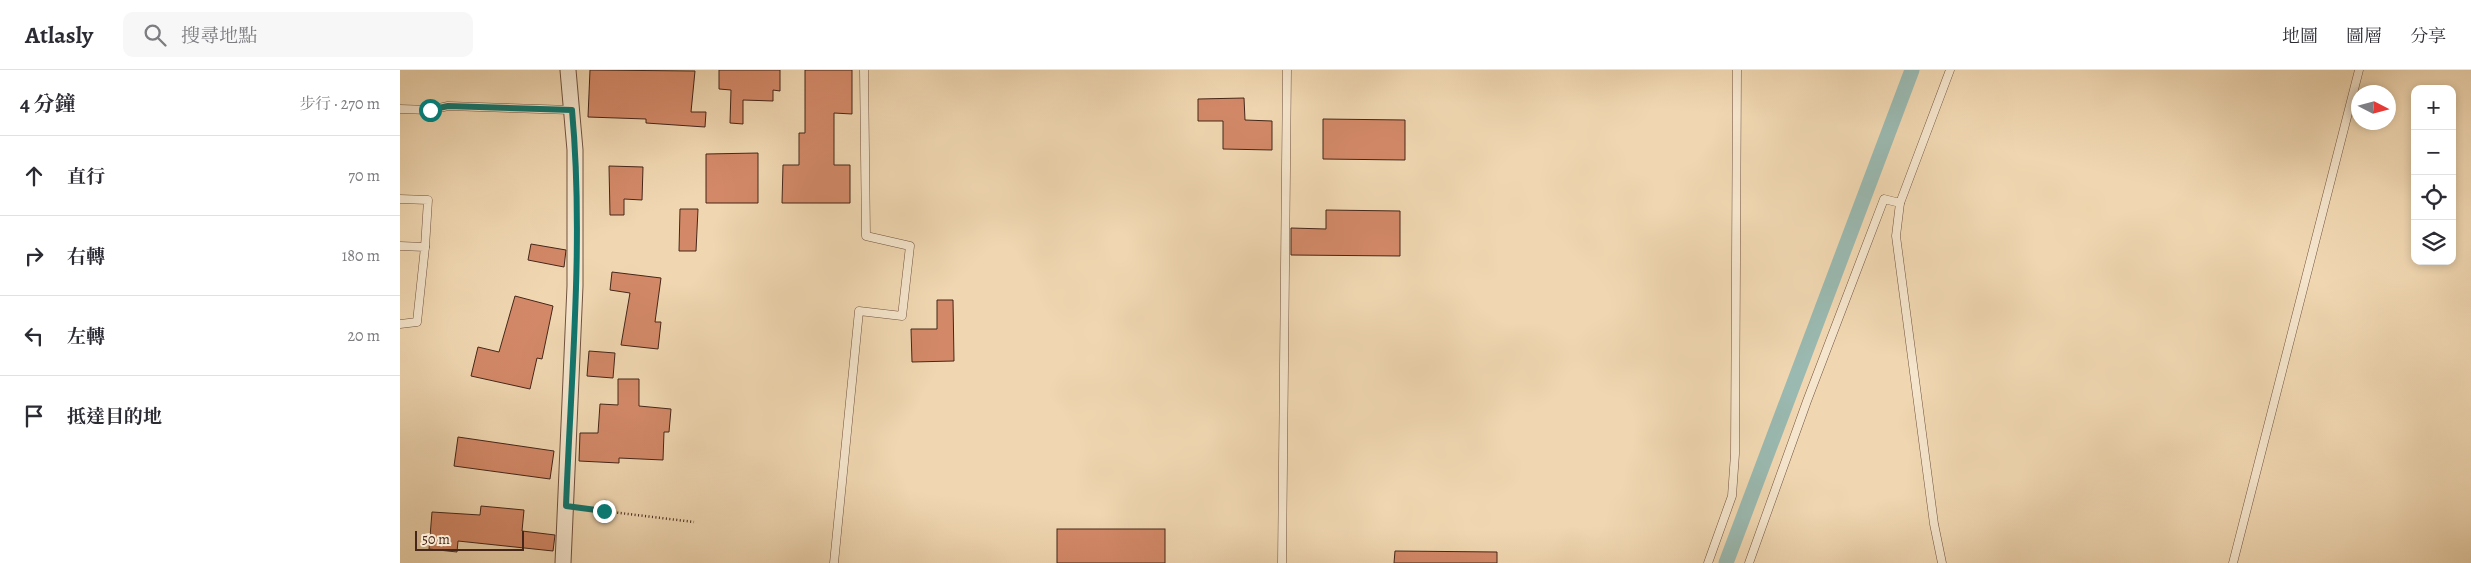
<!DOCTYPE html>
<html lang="zh-TW">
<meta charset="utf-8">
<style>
body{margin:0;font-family:Alegreya,"Noto Serif TC",serif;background:#f7f7f7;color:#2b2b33}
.controls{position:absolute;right:15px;top:15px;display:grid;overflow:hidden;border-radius:10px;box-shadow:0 2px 8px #0003}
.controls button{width:45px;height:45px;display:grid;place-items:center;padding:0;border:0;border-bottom:1px solid #e1e1e2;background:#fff;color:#2b2b33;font:25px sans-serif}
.compass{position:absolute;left:1951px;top:15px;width:45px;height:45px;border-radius:50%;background:#fff;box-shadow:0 2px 8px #0003;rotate:96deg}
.scale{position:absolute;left:15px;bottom:12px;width:109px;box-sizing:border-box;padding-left:5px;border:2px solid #452619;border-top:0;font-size:14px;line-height:18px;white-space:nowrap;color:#452619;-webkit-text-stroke:4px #f5e5cc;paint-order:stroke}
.stop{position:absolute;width:15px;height:15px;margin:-11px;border:4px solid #0f766e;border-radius:50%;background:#fff}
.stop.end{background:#0f766e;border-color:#fff;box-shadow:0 1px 5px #0008}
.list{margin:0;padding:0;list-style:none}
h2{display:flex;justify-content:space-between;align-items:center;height:65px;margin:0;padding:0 20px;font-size:21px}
h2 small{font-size:16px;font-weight:400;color:#7c7c81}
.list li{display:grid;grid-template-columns:32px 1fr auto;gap:15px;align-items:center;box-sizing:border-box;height:80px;padding:0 20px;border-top:1px solid #e1e1e2}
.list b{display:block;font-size:19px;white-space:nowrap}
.list em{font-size:16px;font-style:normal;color:#7c7c81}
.icon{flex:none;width:28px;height:28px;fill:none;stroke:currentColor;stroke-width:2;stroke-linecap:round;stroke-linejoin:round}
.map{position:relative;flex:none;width:2071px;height:493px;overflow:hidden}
header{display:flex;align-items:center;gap:30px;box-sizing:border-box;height:70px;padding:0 25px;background:#fff;border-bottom:1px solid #e1e1e2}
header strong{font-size:24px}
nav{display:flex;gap:28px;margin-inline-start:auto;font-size:18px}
.search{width:350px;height:45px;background:#f7f7f7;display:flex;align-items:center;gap:12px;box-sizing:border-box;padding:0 18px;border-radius:10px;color:#7c7c81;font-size:19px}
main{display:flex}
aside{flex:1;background:#fff}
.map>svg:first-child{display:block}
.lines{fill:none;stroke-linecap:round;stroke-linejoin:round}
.canal{stroke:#9ab9b0;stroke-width:15}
.building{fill:#d38968;stroke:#452619}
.lane-casing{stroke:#70523f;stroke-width:9}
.street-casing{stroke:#70523f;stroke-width:17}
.path{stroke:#452619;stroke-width:2.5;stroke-dasharray:1 2.5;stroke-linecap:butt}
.lane{stroke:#f5e5cc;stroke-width:8}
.street{stroke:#f5e5cc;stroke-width:15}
.route{stroke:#0f766e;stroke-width:6}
</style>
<header>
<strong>Atlasly</strong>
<div class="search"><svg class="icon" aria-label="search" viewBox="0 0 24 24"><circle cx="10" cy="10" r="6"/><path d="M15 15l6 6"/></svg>搜尋地點</div>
<nav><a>地圖</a><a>圖層</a><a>分享</a></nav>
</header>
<main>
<aside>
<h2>4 分鐘<small>步行 · 270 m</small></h2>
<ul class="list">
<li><svg class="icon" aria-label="ahead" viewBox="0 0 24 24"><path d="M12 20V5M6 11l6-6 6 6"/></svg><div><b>直行</b></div><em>70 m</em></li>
<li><svg class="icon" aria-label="right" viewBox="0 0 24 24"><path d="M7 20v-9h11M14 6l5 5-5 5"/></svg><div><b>右轉</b></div><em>180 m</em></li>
<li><svg class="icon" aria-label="left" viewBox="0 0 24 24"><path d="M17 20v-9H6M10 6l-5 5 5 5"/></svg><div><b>左轉</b></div><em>20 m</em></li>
<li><svg class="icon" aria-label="arrive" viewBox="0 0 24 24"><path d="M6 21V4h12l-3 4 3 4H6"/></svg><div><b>抵達目的地</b></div></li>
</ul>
</aside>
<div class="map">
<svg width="2071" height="493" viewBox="0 0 2071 493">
<rect width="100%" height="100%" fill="#f0d7b1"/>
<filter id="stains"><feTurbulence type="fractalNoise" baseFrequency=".004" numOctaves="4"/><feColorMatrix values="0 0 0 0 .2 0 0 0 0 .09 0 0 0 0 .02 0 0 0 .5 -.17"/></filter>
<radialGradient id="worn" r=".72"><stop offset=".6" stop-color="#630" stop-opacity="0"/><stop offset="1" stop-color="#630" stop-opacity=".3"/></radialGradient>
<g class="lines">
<polyline class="canal" points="1326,493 1512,0"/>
</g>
<g class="building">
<polygon points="190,0 295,1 291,42 306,42 305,57 246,53 246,49 188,47"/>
<polygon points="319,0 380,0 380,21 373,20 373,31 343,30 343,54 330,53 331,20 319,19"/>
<polygon points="405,0 452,0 452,44 434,43 434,95 450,95 450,133 382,133 383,95 399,95 399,63 405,63"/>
<polygon points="844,28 845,50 872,51 872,80 823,79 823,51 798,51 798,29"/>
<polygon points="923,49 1005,50 1005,90 923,89"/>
<polygon points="358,83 358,133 306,133 306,84"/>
<polygon points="209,96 243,97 242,130 224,129 224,145 210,145"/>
<polygon points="280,139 298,139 296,181 279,181"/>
<polygon points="926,140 1000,141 1000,186 891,185 891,158 926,159"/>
<polygon points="131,174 166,180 164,197 128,190"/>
<polygon points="212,202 261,208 255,252 261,252 258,279 221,275 230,223 210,220"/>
<polygon points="115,226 153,236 142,289 137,288 130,319 71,306 78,277 99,282"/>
<polygon points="537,230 553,230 554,291 512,292 511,259 537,259"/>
<polygon points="189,281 215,283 213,308 187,306"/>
<polygon points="218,309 239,309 239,336 271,339 269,362 264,362 263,390 219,388 219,393 179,391 180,363 198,363 200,334 218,335"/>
<polygon points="58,367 154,381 150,409 54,396"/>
<polygon points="81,436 124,440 122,461 155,465 153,481 58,471 57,482 29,479 32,442 80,445"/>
<rect x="657" y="459" width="108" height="34"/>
<polygon points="995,481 1097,482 1097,493 994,493"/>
</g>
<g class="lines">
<defs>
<g id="lane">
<polyline points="0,39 30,40 48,36 172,40"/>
<polyline points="0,129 28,130 25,177"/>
<polyline points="1500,133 1496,166 1534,454 1542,493"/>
<polyline points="0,176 25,177 17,252 0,254"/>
<polyline points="434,493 459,241 502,246 510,176 466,166 464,0"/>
<polyline points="882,493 887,0"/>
<polyline points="1308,493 1332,426 1335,384 1337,0"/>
<polyline points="1349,493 1407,331 1484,129 1500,133 1550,0"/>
<polyline points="1833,493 1959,0"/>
</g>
<polyline id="street" points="163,493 175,216 175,80 168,0"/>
</defs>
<use href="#lane" class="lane-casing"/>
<use href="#street" class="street-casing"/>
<g class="path">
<polyline points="179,438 294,452"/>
<polyline points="203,441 206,430"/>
</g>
<use href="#lane" class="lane"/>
<use href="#street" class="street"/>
</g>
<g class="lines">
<path class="route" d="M30,40L48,36L172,40C184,171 171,305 166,436L204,441"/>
</g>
<rect width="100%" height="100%" filter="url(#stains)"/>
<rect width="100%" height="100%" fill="url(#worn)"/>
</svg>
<div class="controls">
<button>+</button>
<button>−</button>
<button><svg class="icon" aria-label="locate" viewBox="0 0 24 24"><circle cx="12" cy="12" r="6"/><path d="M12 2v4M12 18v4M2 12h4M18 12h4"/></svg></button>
<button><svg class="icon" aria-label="layers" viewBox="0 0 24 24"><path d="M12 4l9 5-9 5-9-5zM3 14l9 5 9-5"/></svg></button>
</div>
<svg class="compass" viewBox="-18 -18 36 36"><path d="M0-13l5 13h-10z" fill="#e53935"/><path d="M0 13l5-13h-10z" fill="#7c7c81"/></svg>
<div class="scale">50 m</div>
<div class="stop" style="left:30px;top:40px"></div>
<div class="stop end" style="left:204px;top:441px"></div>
</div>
</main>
